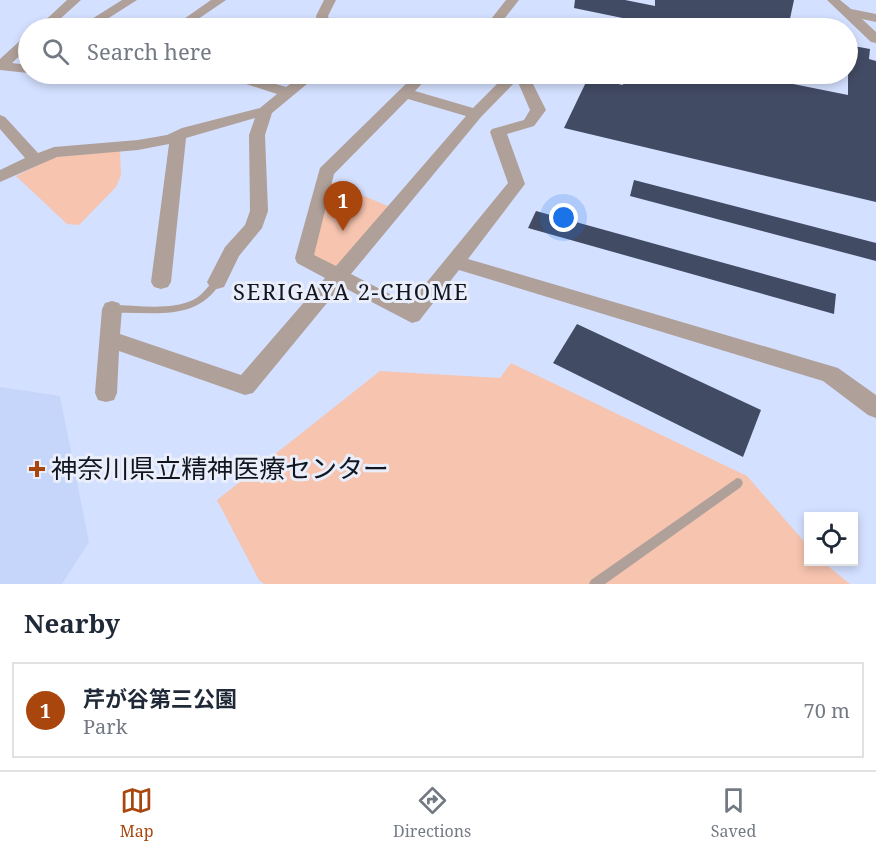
<!DOCTYPE html>
<meta charset="utf-8">
<style>
body{margin:0;font-family:"Noto Serif","Noto Sans JP",serif;background:#f2f2f3;color:#1f2937}
.controls{position:absolute;right:18px;bottom:18px;display:grid;overflow:hidden;border-radius:0px;box-shadow:0 3px 9px #0003}
.controls button{width:54px;height:54px;display:grid;place-items:center;padding:0;border:0;border-bottom:2px solid #e0e1e3;background:#fff;color:#1f2937;font:30px sans-serif}
.you{position:absolute;left:564px;top:218px;width:21px;height:21px;margin:-15px;border:4px solid #fff;border-radius:50%;background:#1a73e8;box-shadow:0 0 0 9px #1a73e833}
.badge{display:grid;place-items:center;width:39px;height:39px;border-radius:50%;background:#a9460d;color:#fff;font-size:20px;font-weight:700}
.pin{position:absolute;translate:-50% -50px;filter:drop-shadow(0 2px 3px #0008)}
.pin::after{content:'';position:absolute;top:32px;width:21px;height:18px;background:inherit;clip-path:polygon(0 0,100% 0,50% 100%)}
.list{margin:0;padding:0;list-style:none}
h2{display:flex;justify-content:space-between;align-items:center;height:78px;margin:0;padding:0 24px;font-size:26px}
h2 small{font-size:20px;font-weight:400;color:#747a83}
.list li{display:grid;grid-template-columns:39px 1fr auto;gap:18px;align-items:center;box-sizing:border-box;height:96px;margin:0 12px 12px;padding:0 12px;border:2px solid #e0e1e3;border-radius:0px}
.list b{display:block;font-size:22px;white-space:nowrap}
.list p{margin:0;font-size:20px;white-space:nowrap;color:#747a83}
.list em{font-size:20px;font-style:normal;color:#747a83}
.icon{flex:none;width:33px;height:33px;fill:none;stroke:currentColor;stroke-width:2;stroke-linecap:round;stroke-linejoin:round}
.map{position:relative;flex:none;width:876px;height:584px;overflow:hidden}
.search{position:absolute;background:#fff;box-shadow:0 3px 9px #0003;left:18px;right:18px;top:18px;height:66px;display:flex;align-items:center;gap:15px;box-sizing:border-box;padding:0 21px;border-radius:33px;color:#747a83;font-size:22px}
.sheet{height:186px;background:#fff}
nav{display:flex;justify-content:space-around;align-items:center;box-sizing:border-box;height:84px;border-top:2px solid #e0e1e3;background:#fff;font-size:16px;color:#747a83}
nav a{display:grid;justify-items:center;gap:3px}
nav .on{color:#a9460d}
.map>svg:first-child{display:block}
.built{fill:#c6d5fa}
.green{fill:#f6c4af}
.building{fill:#424b64}
.lines{fill:none;stroke-linecap:round;stroke-linejoin:round}
.service{fill:#afa099;fill-rule:evenodd}
.minor{fill:#afa099;fill-rule:evenodd}
.poi-dot{fill:#a9460d;stroke:#e9eefa;stroke-width:2}
.labels{text-anchor:middle;stroke-width:6;stroke-linejoin:round;paint-order:stroke}
.neighbourhood-label{font-size:22px;letter-spacing:1.5px;fill:#121620;stroke:#e9eefa}
.near-poi-label{font-size:26px;fill:#121620;stroke:#e9eefa;text-anchor:start}
</style>
<div class="map">
<svg width="876" height="584" viewBox="0 0 876 584">
<rect width="100%" height="100%" fill="#d4e0ff"/>
<polygon class="built" points="0,387 60,396 89,542 62,584 0,584"/>
<g class="green">
<polygon points="120,151 121,175 116,187 79,225 67,224 16,176 55,157"/>
<polygon points="329,181 390,207 336,268 312,255"/>
<polygon points="511,363 747,476 808,546 808,562 823,562 850,584 264,584 259,580 217,500 380,371 500,378"/>
</g>
<g class="building">
<polygon points="575,0 625,0 655,6 655,0 794,0 788,28 671,28 574,8"/>
<polygon points="848,45 870,49 869,59 876,61 876,202 564,128 588,78 623,85 624,74 744,74 848,95"/>
<polygon points="634,180 876,243 876,261 630,196"/>
<polygon points="536,211 836,294 834,314 528,228"/>
<polygon points="577,324 761,410 743,457 553,363"/>
</g>
<g class="lines">
<g class="service">
<path d="M217,279L221,282C196,323 154,311 112,313L109,312L107,309L109,306L112,305C137,305 169,311 193,300C204,295 208,284 217,279Z"/>
<polygon points="737,478 741,479 743,483 741,487 605,584 589,584 591,580"/>
</g>
<g class="minor">
<polygon points="67,0 81,0 50,28 37,28"/>
<polygon points="122,0 137,0 93,28 79,27"/>
<polygon points="211,0 226,0 185,28 171,28"/>
<polygon points="324,0 336,0 328,16 330,22 339,25 340,28 324,28 317,24 316,16"/>
<polygon points="506,0 519,0 497,28 484,28"/>
<polygon points="827,0 840,0 851,9 876,14 876,22 862,19 876,32 876,43 871,42"/>
<polygon points="28,37 28,48 12,63 28,65 28,73 0,70 0,59 23,38"/>
<polygon points="222,74 242,74 286,87 304,74 319,74 272,113 265,135 268,211 262,228 239,256 224,287 217,289 210,287 207,282 225,247 245,225 250,211 249,135 255,118 186,138 171,282 168,287 161,289 154,287 151,282 169,144 138,150 57,157 0,182 0,170 25,158 0,129 0,115 5,117 38,153 54,147 138,140 167,135 182,128 260,108 277,94 224,77"/>
<path d="M416,74H431L415,91L473,108L507,74H528L546,110L534,126L507,134L525,184L468,259L838,368L876,395V418L868,415L823,381L459,270L419,321L412,323L341,286L253,393L245,395L119,351L117,393L114,400L106,402L98,400L95,393L102,309L105,303L112,301L119,303L122,309L120,334L241,375L325,278L297,263L295,258L320,168ZM517,80L530,110L524,120L492,129L490,132L508,183L409,304L351,274L481,117ZM408,99L466,116L336,266L314,255L334,174Z"/>
</g>
</g>
<path class="poi-dot" d="M34 460h6v6h6v6h-6v6h-6v-6h-6v-6h6z"/>
<g class="labels">
<g class="neighbourhood-label">
<text x="351" y="300">SERIGAYA 2-CHOME</text>
</g>
<g class="near-poi-label">
<text x="51" y="478">神奈川県立精神医療センター</text>
</g>
</g>
</svg>
<div class="controls">
<button><svg class="icon" aria-label="locate" viewBox="0 0 24 24"><circle cx="12" cy="12" r="6"/><path d="M12 2v4M12 18v4M2 12h4M18 12h4"/></svg></button>
</div>
<div class="you"></div>
<div class="pin badge" style="left:343px;top:231px">1</div>
<div class="search"><svg class="icon" aria-label="search" viewBox="0 0 24 24"><circle cx="10" cy="10" r="6"/><path d="M15 15l6 6"/></svg>Search here</div>
</div>
<section class="sheet">
<h2>Nearby<small></small></h2>
<ul class="list">
<li><span class="badge">1</span><div><b>芹が谷第三公園</b><p>Park</p></div><em>70 m</em></li>
</ul>
</section>
<nav>
<a class="on"><svg class="icon" aria-label="map" viewBox="0 0 24 24"><path d="M3 6l6-2 6 2 6-2v14l-6 2-6-2-6 2zM9 4v14M15 6v14"/></svg>Map</a>
<a><svg class="icon" aria-label="directions" viewBox="0 0 24 24"><path d="M12 3l9 9-9 9-9-9zM9 14v-3h6M13 9l2 2-2 2"/></svg>Directions</a>
<a><svg class="icon" aria-label="saved" viewBox="0 0 24 24"><path d="M7 4h10v16l-5-4-5 4z"/></svg>Saved</a>
</nav>
